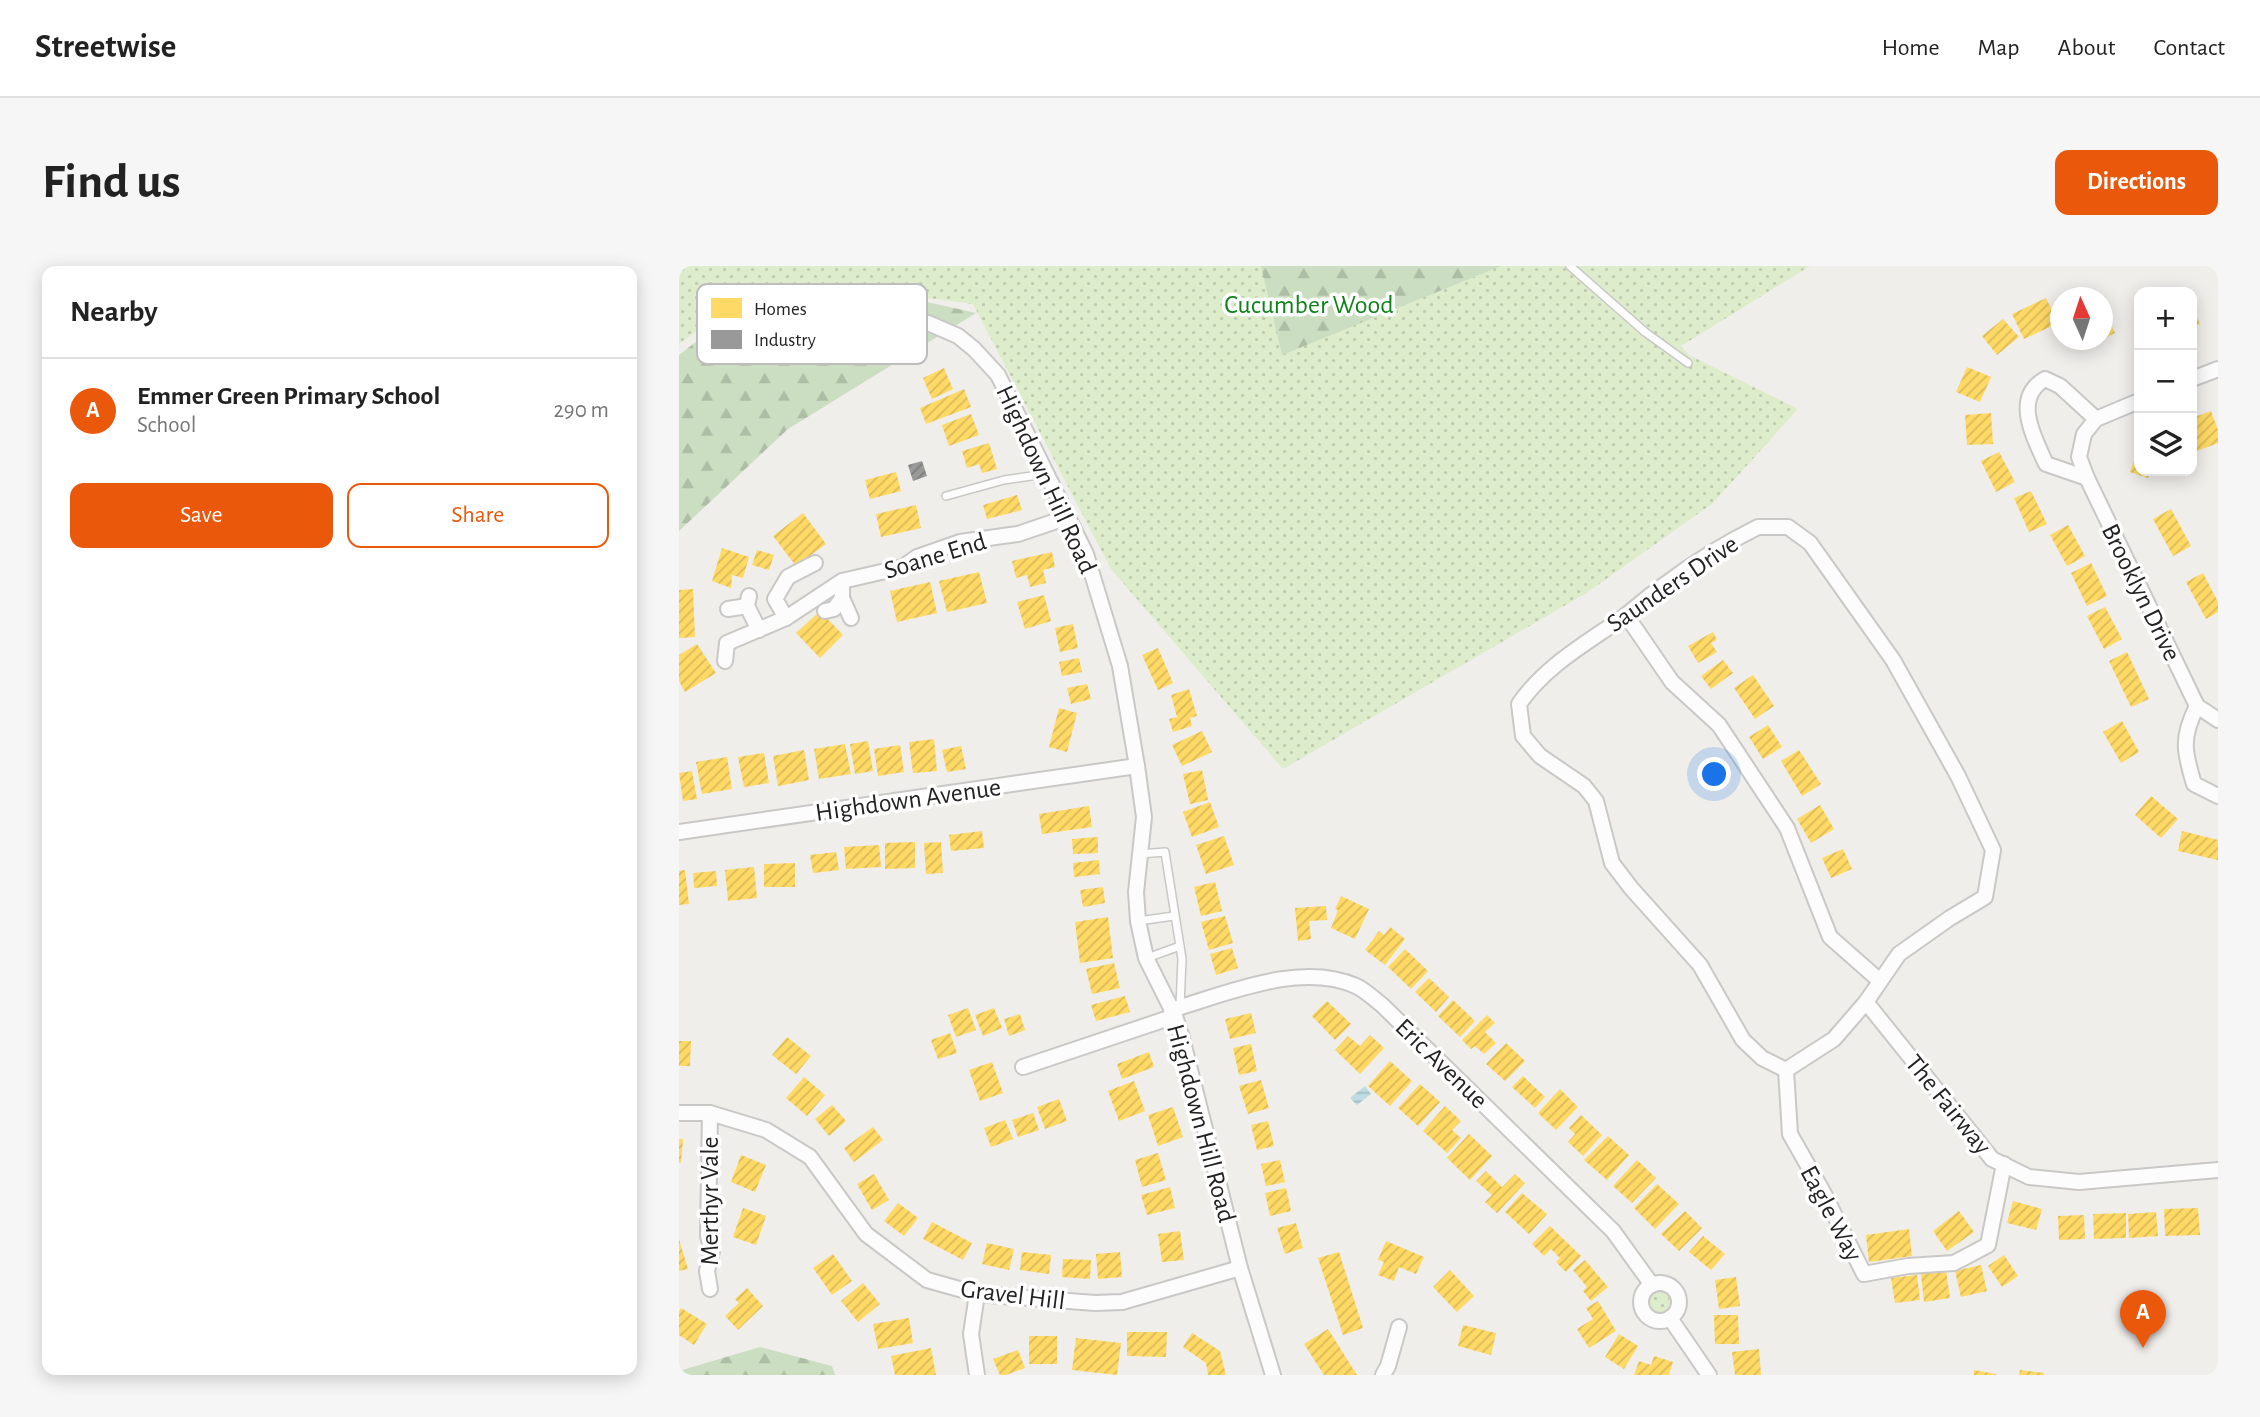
<!DOCTYPE html>
<meta charset="utf-8">
<style>
body{margin:0;font-family:"Alegreya Sans",sans-serif;background:#f6f6f6;color:#222}
.controls{position:absolute;right:21px;top:21px;display:grid;overflow:hidden;border-radius:14px;box-shadow:0 4px 18px #0003}
.controls button{width:63px;height:63px;display:grid;place-items:center;padding:0;border:0;border-bottom:2px solid #e0e0e0;background:#fff;color:#222;font:35px sans-serif}
.compass{position:absolute;left:1371px;top:21px;width:63px;height:63px;border-radius:50%;background:#fff;box-shadow:0 4px 18px #0003;rotate:357deg}
.you{position:absolute;left:1036px;top:509px;width:24px;height:24px;margin:-18px;border:5px solid #fff;border-radius:50%;background:#1a73e8;box-shadow:0 0 0 10px #1a73e833}
.badge{display:grid;place-items:center;width:46px;height:46px;border-radius:50%;background:#ea580c;color:#fff;font-size:23px;font-weight:700}
.pin{position:absolute;translate:-50% -58px;filter:drop-shadow(0 2px 4px #0008)}
.pin::after{content:'';position:absolute;top:37px;width:24px;height:21px;background:inherit;clip-path:polygon(0 0,100% 0,50% 100%)}
.list{margin:0;padding:0;list-style:none}
h2{display:flex;justify-content:space-between;align-items:center;height:91px;margin:0;padding:0 28px;font-size:30px}
h2 small{font-size:23px;font-weight:400;color:#767676}
.list li{display:grid;grid-template-columns:46px 1fr auto;gap:21px;align-items:center;box-sizing:border-box;height:105px;padding:0 28px;border-top:2px solid #e0e0e0}
.list b{display:block;font-size:26px;white-space:nowrap}
.list p{margin:0;font-size:23px;white-space:nowrap;color:#767676}
.list em{font-size:23px;font-style:normal;color:#767676}
.actions{display:flex;gap:14px;padding:21px 28px}
.actions a{flex:1;padding:16px 0;border:2px solid #ea580c;border-radius:14px;text-align:center;font-size:24px;color:#ea580c}
.actions .main{background:#ea580c;color:#fff}
.icon{flex:none;width:38px;height:38px;fill:none;stroke:currentColor;stroke-width:2;stroke-linecap:round;stroke-linejoin:round}
.map{position:relative;flex:none;width:1539px;height:1109px;overflow:hidden;border-radius:14px}
header{display:flex;align-items:center;gap:42px;box-sizing:border-box;height:98px;padding:0 35px;background:#fff;border-bottom:2px solid #e0e0e0}
header strong{font-size:33px}
nav{display:flex;gap:38px;margin-inline-start:auto;font-size:24px}
.intro{display:flex;align-items:center;justify-content:space-between;box-sizing:border-box;height:168px;padding:0 42px}
h1{margin:0;font-size:49px}
.button{padding:18px 32px;border-radius:14px;background:#ea580c;color:#fff;font-size:24px;font-weight:700}
main{display:flex;gap:42px;padding:0 42px}
aside{flex:1;background:#fff;border-radius:14px;box-shadow:0 4px 18px #0003}
.map>svg:first-child{display:block}
.grass{fill:url(#grass-dots)}
.forest{fill:url(#forest-firs)}
.water{fill:url(#water-rules)}
.homes{fill:url(#homes-hatch)}
.industry{fill:url(#industry-hatch)}
.lines{fill:none;stroke-linecap:round;stroke-linejoin:round}
.lane-casing{stroke:#c9c8c7;stroke-width:10}
.street-casing{stroke:#c9c8c7;stroke-width:18}
.lane{stroke:#fdfcfc;stroke-width:7}
.street{stroke:#fdfcfc;stroke-width:14}
.labels{text-anchor:middle;stroke-width:7;stroke-linejoin:round;paint-order:stroke}
.park-label{font-size:26px;fill:#0c8416;stroke:#fff}
.street-label{font-size:26px;fill:#222;stroke:#fff}
.key{fill:#fff;stroke:#bdbdbd;stroke-width:2}
.key-label{font-size:19px;fill:#222}
</style>
<header>
<strong>Streetwise</strong>
<nav><a>Home</a><a>Map</a><a>About</a><a>Contact</a></nav>
</header>
<div class="intro"><h1>Find us</h1><a class="button">Directions</a></div>
<main>
<aside>
<h2>Nearby<small></small></h2>
<ul class="list">
<li><span class="badge">A</span><div><b>Emmer Green Primary School</b><p>School</p></div><em>290 m</em></li>
</ul>
<div class="actions"><a class="main">Save</a><a>Share</a></div>
</aside>
<div class="map">
<svg width="1539" height="1109" viewBox="0 0 1539 1109">
<defs>
<pattern id="grass-dots" width="8" height="8" patternUnits="userSpaceOnUse" patternTransform="scale(1.75)"><rect width="8" height="8" fill="#ddeccb"/><path d="M2 2h.1M6 6h.1" fill="none" stroke="#bdcaae" stroke-width="1.8" stroke-linecap="round"/></pattern>
<pattern id="forest-firs" width="22" height="20" patternUnits="userSpaceOnUse" patternTransform="scale(1.75)"><rect width="22" height="20" fill="#cbdec1"/><path d="M5 1l3.5 6h-7zM16 11l3.5 6h-7z" fill="#aebea6"/></pattern>
<pattern id="water-rules" width="6" height="5" patternUnits="userSpaceOnUse" patternTransform="scale(1.75)"><rect width="6" height="5" fill="#bfdbe3"/><path d="M0 2.5h6" fill="none" stroke="#a4bcc2"/></pattern>
<pattern id="homes-hatch" width="6" height="6" patternUnits="userSpaceOnUse" patternTransform="scale(1.75)"><rect width="6" height="6" fill="#ffd966"/><path d="M-1 1l2-2M0 6l6-6M5 7l2-2" fill="none" stroke="#daba58"/></pattern>
<pattern id="industry-hatch" width="6" height="6" patternUnits="userSpaceOnUse" patternTransform="scale(1.75)"><rect width="6" height="6" fill="#999"/><path d="M-1 1l2-2M0 6l6-6M5 7l2-2" fill="none" stroke="#7c7c7c"/></pattern>
</defs>
<rect width="100%" height="100%" fill="#f0eeeb"/>
<g class="grass">
<polygon points="0,0 1131,0 1002,80 1010,89 1119,143 1034,237 909,326 604,503 432,303 294,38 219,28 132,30 20,63 0,78"/>
<circle cx="981" cy="1036" r="10"/>
</g>
<g class="forest">
<polygon points="582,0 822,0 603,89"/>
<polygon points="221,30 297,47 109,163 0,265 0,89 23,71 133,36"/>
<polygon points="81,1081 153,1100 156,1109 0,1109 0,1105"/>
</g>
<polygon class="water" points="686,820 692,828 678,839 671,832"/>
<g class="homes">
<polygon points="1367,32 1379,57 1345,73 1333,48"/>
<polygon points="1513,39 1521,58 1513,61"/>
<polygon points="1426,46 1436,67 1424,73 1424,47"/>
<polygon points="1324,53 1340,71 1318,89 1303,70"/>
<polygon points="1405,74 1423,74 1409,81"/>
<polygon points="1288,101 1312,111 1301,136 1277,126"/>
<polygon points="265,102 274,123 253,133 244,112"/>
<polygon points="285,123 292,141 247,158 241,142"/>
<polygon points="1532,145 1539,164 1539,177 1513,187 1513,152"/>
<polygon points="1312,147 1314,178 1288,179 1286,149"/>
<polygon points="292,148 300,169 270,180 263,159"/>
<polygon points="310,177 318,203 303,207 300,198 288,202 283,185"/>
<polygon points="1460,180 1460,205 1472,205 1469,212 1451,206"/>
<polygon points="1320,186 1336,216 1317,226 1302,195"/>
<polygon points="217,206 222,225 191,233 186,214"/>
<polygon points="1352,225 1368,258 1350,266 1335,232"/>
<polygon points="338,229 343,244 308,253 304,239"/>
<polygon points="237,239 242,262 202,271 197,248"/>
<polygon points="1492,243 1512,280 1494,290 1474,253"/>
<polygon points="124,247 147,278 117,300 94,270"/>
<polygon points="1389,259 1406,290 1388,300 1371,269"/>
<polygon points="43,282 70,291 64,312 53,309 52,322 33,315"/>
<polygon points="78,284 95,289 90,304 73,299"/>
<polygon points="373,286 376,301 364,304 367,317 351,321 348,309 337,312 333,295"/>
<polygon points="1412,297 1428,330 1408,340 1392,307"/>
<polygon points="300,306 308,337 268,346 260,315"/>
<polygon points="1524,307 1539,336 1539,346 1527,353 1507,316"/>
<polygon points="251,316 258,347 218,356 211,325"/>
<polygon points="14,323 16,371 0,372 0,324"/>
<polygon points="365,329 372,355 346,363 338,336"/>
<polygon points="1426,341 1443,373 1425,383 1408,350"/>
<polygon points="141,345 164,369 141,392 117,367"/>
<polygon points="394,358 399,382 381,386 376,362"/>
<polygon points="1034,366 1038,374 1032,377 1038,386 1019,397 1009,380"/>
<polygon points="18,378 37,407 6,426 0,415 0,389"/>
<polygon points="479,382 494,417 479,424 463,389"/>
<polygon points="1448,386 1470,433 1452,441 1430,395"/>
<polygon points="400,392 403,406 383,410 380,396"/>
<polygon points="1044,394 1054,407 1032,423 1022,410"/>
<polygon points="1074,409 1095,440 1076,453 1055,422"/>
<polygon points="408,418 412,433 392,438 388,422"/>
<polygon points="510,423 518,450 511,452 513,460 494,466 490,453 498,451 492,429"/>
<polygon points="380,442 398,447 388,486 370,481"/>
<polygon points="1443,455 1460,486 1442,497 1424,466"/>
<polygon points="1089,459 1103,481 1084,493 1070,471"/>
<polygon points="523,465 533,486 503,500 493,479"/>
<polygon points="255,473 258,505 234,507 230,476"/>
<polygon points="189,475 194,505 176,508 171,478"/>
<polygon points="166,478 172,508 140,513 135,483"/>
<polygon points="221,479 225,506 199,510 195,483"/>
<polygon points="282,480 287,503 268,506 263,484"/>
<polygon points="125,484 130,514 99,520 94,490"/>
<polygon points="1120,484 1142,518 1123,530 1102,495"/>
<polygon points="85,487 90,517 65,521 59,491"/>
<polygon points="48,491 53,523 23,528 17,496"/>
<polygon points="523,504 529,534 511,538 504,508"/>
<polygon points="13,505 18,533 4,535 0,507"/>
<polygon points="1472,530 1499,553 1482,572 1456,549"/>
<polygon points="531,536 540,561 513,571 504,546"/>
<polygon points="1141,539 1155,563 1132,577 1118,553"/>
<polygon points="410,540 413,561 363,568 360,548"/>
<polygon points="303,565 305,582 272,585 270,569"/>
<polygon points="1503,565 1539,574 1539,594 1499,585"/>
<polygon points="545,570 555,599 527,608 517,579"/>
<polygon points="419,571 419,587 394,588 393,573"/>
<polygon points="236,576 236,602 206,603 206,577"/>
<polygon points="262,576 264,607 247,608 245,577"/>
<polygon points="200,579 202,601 167,603 165,581"/>
<polygon points="1164,583 1173,603 1152,612 1143,592"/>
<polygon points="157,586 160,604 134,607 131,589"/>
<polygon points="420,594 421,608 395,611 394,597"/>
<polygon points="116,597 116,621 85,621 85,598"/>
<polygon points="75,601 78,632 49,635 46,604"/>
<polygon points="6,604 10,638 0,639 0,605"/>
<polygon points="37,605 38,620 15,622 14,607"/>
<polygon points="536,616 543,645 522,650 515,621"/>
<polygon points="424,621 426,637 404,641 401,624"/>
<polygon points="662,630 690,643 676,673 652,662 659,644 656,643"/>
<polygon points="647,640 648,654 630,655 632,673 619,675 616,642"/>
<polygon points="546,650 554,677 530,684 522,656"/>
<polygon points="429,651 434,692 401,697 396,656"/>
<polygon points="711,661 726,673 706,699 686,684 700,665 705,669"/>
<polygon points="553,682 559,702 537,709 531,688"/>
<polygon points="726,683 749,705 732,723 709,701"/>
<polygon points="435,697 441,722 413,728 407,703"/>
<polygon points="750,712 770,731 757,746 736,726"/>
<polygon points="446,730 451,746 417,755 412,739"/>
<polygon points="774,734 796,755 781,771 759,750"/>
<polygon points="648,735 672,758 656,774 633,750"/>
<polygon points="289,742 297,764 277,771 269,749"/>
<polygon points="315,742 323,762 304,770 296,749"/>
<polygon points="572,747 577,767 551,773 546,753"/>
<polygon points="341,748 346,764 330,770 325,753"/>
<polygon points="808,749 816,757 806,766 817,777 805,788 796,780 792,783 783,774"/>
<polygon points="271,767 278,787 259,793 252,774"/>
<polygon points="691,769 705,782 681,808 656,784 669,770 681,780"/>
<polygon points="108,771 132,790 117,808 93,789"/>
<polygon points="0,775 12,775 11,800 0,800"/>
<polygon points="827,777 846,795 826,815 807,798"/>
<polygon points="572,778 578,805 560,809 554,782"/>
<polygon points="470,786 475,801 443,813 438,798"/>
<polygon points="711,795 733,815 711,840 689,820"/>
<polygon points="313,796 324,827 301,835 290,804"/>
<polygon points="844,810 866,831 856,842 833,821"/>
<polygon points="125,811 146,829 128,850 107,832"/>
<polygon points="582,814 590,842 569,848 560,820"/>
<polygon points="455,815 466,845 440,855 429,825"/>
<polygon points="741,818 761,836 739,860 719,842"/>
<polygon points="881,823 899,841 877,864 859,847"/>
<polygon points="380,833 388,855 366,863 358,841"/>
<polygon points="153,839 167,855 150,870 136,853"/>
<polygon points="766,840 782,855 773,864 782,872 768,887 744,865"/>
<polygon points="494,841 504,871 479,880 469,849"/>
<polygon points="354,847 360,864 339,871 333,854"/>
<polygon points="902,849 923,869 904,890 889,876 896,868 890,862"/>
<polygon points="326,854 334,873 312,881 305,862"/>
<polygon points="589,855 595,880 578,884 572,859"/>
<polygon points="194,861 204,874 175,896 165,882"/>
<polygon points="790,868 813,890 791,914 768,892"/>
<polygon points="929,870 950,889 928,914 905,894"/>
<polygon points="0,873 4,873 2,897 0,897"/>
<polygon points="479,887 487,914 463,921 456,894"/>
<polygon points="62,889 87,899 76,926 52,916"/>
<polygon points="601,894 606,916 587,920 582,898"/>
<polygon points="958,894 977,912 953,937 934,920"/>
<polygon points="807,905 823,921 836,908 846,917 818,947 806,936 813,929 797,915"/>
<polygon points="195,908 210,934 193,944 178,918"/>
<polygon points="978,918 1000,938 976,963 955,942"/>
<polygon points="491,921 496,942 468,949 462,929"/>
<polygon points="607,922 612,945 591,950 586,927"/>
<polygon points="843,927 868,948 850,968 826,946"/>
<polygon points="1334,935 1363,943 1357,964 1328,957"/>
<polygon points="219,937 239,952 225,970 205,955"/>
<polygon points="64,942 87,950 77,979 54,971"/>
<polygon points="1519,942 1521,969 1486,970 1485,943"/>
<polygon points="1006,945 1023,962 1000,985 982,968"/>
<polygon points="1280,945 1295,966 1268,985 1254,965"/>
<polygon points="1477,946 1479,970 1450,972 1449,948"/>
<polygon points="1447,947 1447,972 1415,973 1414,948"/>
<polygon points="1405,949 1406,973 1380,974 1379,950"/>
<polygon points="253,956 293,977 284,994 244,973"/>
<polygon points="617,957 624,982 606,988 598,962"/>
<polygon points="871,960 902,990 887,1006 877,996 881,992 872,983 865,990 853,978"/>
<polygon points="1230,963 1233,990 1190,996 1187,969"/>
<polygon points="501,965 505,994 483,996 479,968"/>
<polygon points="1024,970 1046,988 1032,1004 1010,986"/>
<polygon points="0,973 9,1003 0,1005"/>
<polygon points="707,975 745,991 737,1008 720,1001 715,1015 699,1009 705,996 699,994"/>
<polygon points="308,977 335,983 330,1004 303,998"/>
<polygon points="343,986 372,989 370,1008 341,1004"/>
<polygon points="441,986 443,1011 419,1013 417,988"/>
<polygon points="660,986 684,1062 664,1069 639,992"/>
<polygon points="154,988 173,1015 153,1029 134,1002"/>
<polygon points="1325,989 1339,1010 1323,1021 1309,1000"/>
<polygon points="384,993 412,994 411,1013 383,1011"/>
<polygon points="906,994 929,1021 912,1035 904,1025 908,1021 894,1004"/>
<polygon points="1302,999 1308,1025 1282,1031 1276,1005"/>
<polygon points="771,1004 795,1030 778,1046 754,1021"/>
<polygon points="1267,1004 1271,1032 1245,1036 1242,1008"/>
<polygon points="1238,1009 1241,1034 1216,1037 1212,1012"/>
<polygon points="1057,1011 1061,1040 1040,1043 1036,1014"/>
<polygon points="184,1017 201,1038 179,1056 162,1035"/>
<polygon points="68,1022 84,1040 59,1064 46,1050 60,1037 56,1033"/>
<polygon points="919,1035 937,1065 910,1082 898,1063 914,1053 907,1042"/>
<polygon points="2,1042 28,1058 15,1079 0,1069 0,1045"/>
<polygon points="1035,1049 1059,1049 1060,1078 1036,1078"/>
<polygon points="230,1052 234,1077 199,1083 194,1058"/>
<polygon points="784,1059 817,1067 812,1089 779,1080"/>
<polygon points="649,1063 678,1109 645,1109 625,1078"/>
<polygon points="448,1066 488,1066 487,1091 448,1090"/>
<polygon points="513,1067 541,1085 547,1109 529,1109 527,1097 504,1081"/>
<polygon points="940,1068 959,1080 945,1103 926,1091"/>
<rect x="350" y="1070" width="28" height="28"/>
<polygon points="397,1072 442,1077 438,1109 393,1104"/>
<polygon points="252,1082 257,1109 216,1109 212,1090"/>
<polygon points="1080,1083 1082,1109 1056,1109 1053,1086"/>
<polygon points="339,1084 346,1102 327,1109 321,1109 314,1093"/>
<polygon points="975,1090 994,1096 990,1109 955,1109 960,1095 972,1099"/>
<polygon points="1295,1104 1317,1108 1317,1109 1295,1109"/>
<polygon points="1341,1104 1365,1107 1365,1109 1340,1109"/>
</g>
<polygon class="industry" points="243,195 248,210 234,215 229,199"/>
<g class="lines">
<defs>
<g id="lane">
<polyline points="891,0 966,66 1009,97"/>
<polyline points="267,230 325,214 366,208"/>
<polyline points="461,588 486,586 503,693 501,740"/>
<polyline points="459,655 495,650"/>
<polyline points="468,692 501,680"/>
</g>
<g id="street">
<polyline points="178,52 211,49 249,57 279,70 295,83 319,109 407,288 441,400 458,500 465,551 457,626 459,655 467,692 496,750 503,772 561,1002 594,1109"/>
<polyline points="1513,113 1539,103"/>
<polyline points="1460,135 1417,153 1405,168 1400,191 1408,212 1518,440 1539,454"/>
<path d="M1408,212L1367,198C1355,171 1333,132 1366,113L1381,120L1417,153"/>
<path d="M1079,261H1109L1131,277L1214,394L1279,510L1314,584L1306,631L1271,652L1220,688L1187,736L1155,773L1107,804L1083,792L1064,774L1021,699L952,622L933,597L917,535L905,520L861,490L844,470L840,438C867,399 908,377 946,350C960,339 973,327 988,317C1017,295 1047,277 1079,261Z"/>
<polyline points="163,315 163,332 172,352"/>
<polyline points="70,330 68,340 80,364"/>
<polyline points="49,343 68,340"/>
<polyline points="146,345 155,343 163,332"/>
<polyline points="947,349 993,416 1040,459 1108,562 1151,671 1201,715"/>
<polyline points="107,352 96,333 109,311 136,297"/>
<polyline points="46,395 48,377 107,352 163,315 224,301 238,291 281,276 339,268 389,251"/>
<path d="M1518,440C1502,472 1505,485 1515,518L1539,530"/>
<polyline points="0,566 458,500"/>
<polyline points="1187,736 1313,893 1350,911 1400,916 1539,904"/>
<path d="M492,744C547,728 621,695 677,720C686,724 695,733 703,739L934,965L973,1019"/>
<polyline points="344,801 496,750"/>
<polyline points="1107,804 1111,868 1144,926 1185,1008 1229,1000 1275,997 1309,979 1325,898"/>
<polyline points="0,847 31,847 87,864 131,891 187,968 248,1014 298,1028 416,1037 443,1036 561,1002"/>
<polyline points="31,847 29,970 33,985 28,1005 31,1023"/>
<circle cx="981" cy="1036" r="19"/>
<polyline points="298,1028 292,1068 298,1109"/>
<polyline points="991,1052 1030,1109"/>
<polyline points="704,1109 709,1100 720,1061"/>
</g>
</defs>
<use href="#lane" class="lane-casing"/>
<use href="#street" class="street-casing"/>
<use href="#lane" class="lane"/>
<use href="#street" class="street"/>
</g>
<g class="labels">
<g class="park-label">
<text x="630" y="47">Cucumber Wood</text>
</g>
<g class="street-label">
<text transform="translate(368 213) rotate(65)" y="9">Highdown Hill Road</text>
<text transform="translate(256 289) rotate(-17)" y="9">Soane End</text>
<text transform="translate(993 317) rotate(-34)" y="9">Saunders Drive</text>
<text transform="translate(1463 326) rotate(64)" y="9">Brooklyn Drive</text>
<text transform="translate(229 533) rotate(-8)" y="9">Highdown Avenue</text>
<text transform="translate(763 797) rotate(44)" y="9">Eric Avenue</text>
<text transform="translate(1270 838) rotate(51)" y="9">The Fairway</text>
<text transform="translate(523 857) rotate(75)" y="9">Highdown Hill Road</text>
<text transform="translate(30 935) rotate(-90)" y="9">Merthyr Vale</text>
<text transform="translate(1153 947) rotate(62)" y="9">Eagle Way</text>
<text transform="translate(334 1028) rotate(7)" y="9">Gravel Hill</text>
</g>
</g>
<rect x="18" y="18" width="230" height="80" rx="10" class="key"/>
<rect x="32" y="32" width="31" height="20" fill="#ffd966"/>
<rect x="32" y="64" width="31" height="19" fill="#999"/>
<g class="key-label">
<text x="75" y="49">Homes</text>
<text x="75" y="80">Industry</text>
</g>
</svg>
<div class="controls">
<button>+</button>
<button>−</button>
<button><svg class="icon" aria-label="layers" viewBox="0 0 24 24"><path d="M12 4l9 5-9 5-9-5zM3 14l9 5 9-5"/></svg></button>
</div>
<svg class="compass" viewBox="-18 -18 36 36"><path d="M0-13l5 13h-10z" fill="#e53935"/><path d="M0 13l5-13h-10z" fill="#767676"/></svg>
<div class="you"></div>
<div class="pin badge" style="left:1464px;top:1082px">A</div>
</div>
</main>
